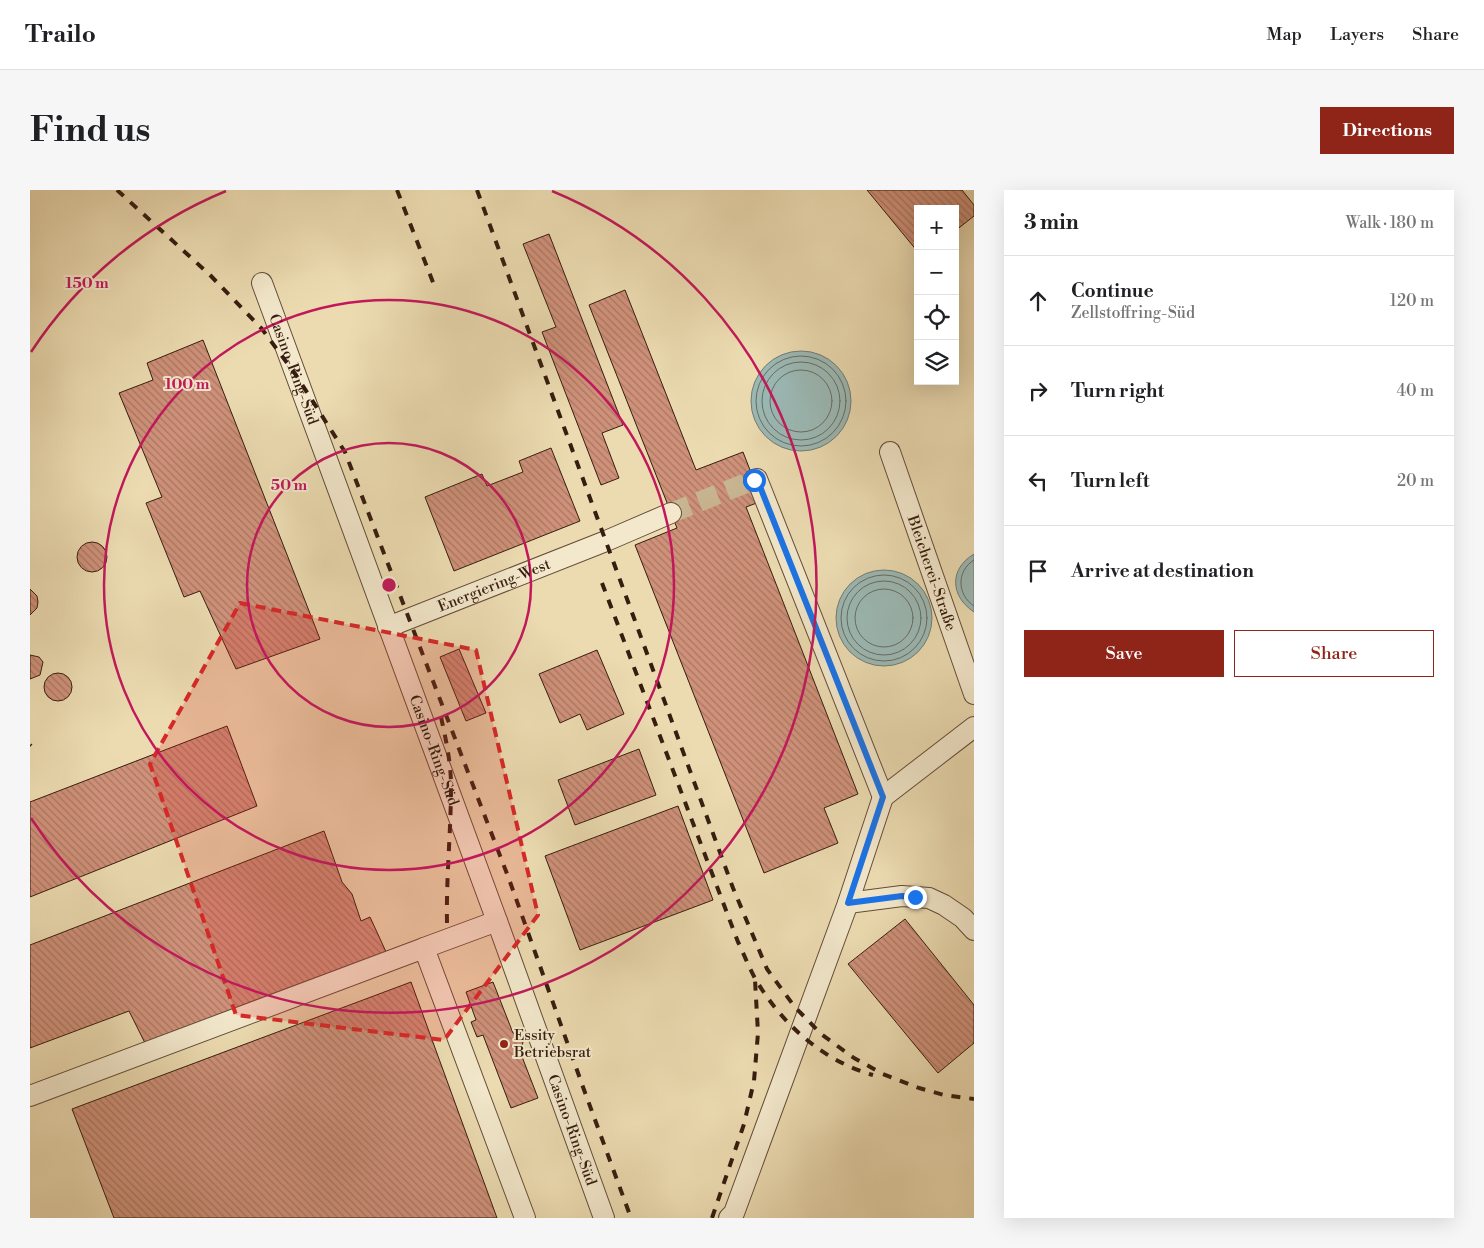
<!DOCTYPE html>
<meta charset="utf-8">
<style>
body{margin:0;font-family:"Libre Bodoni",serif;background:#f6f6f6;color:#202124}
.controls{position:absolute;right:15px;top:15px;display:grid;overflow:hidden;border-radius:0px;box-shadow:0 5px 20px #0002}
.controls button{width:45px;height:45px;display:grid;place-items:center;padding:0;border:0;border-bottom:1px solid #e0e0e0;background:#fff;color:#202124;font:25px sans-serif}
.stop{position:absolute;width:15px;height:15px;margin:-11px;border:4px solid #1a73e8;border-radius:50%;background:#fff}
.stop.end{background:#1a73e8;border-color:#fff;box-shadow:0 1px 5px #0008}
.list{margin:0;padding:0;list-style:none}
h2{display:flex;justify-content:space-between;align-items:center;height:65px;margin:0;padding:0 20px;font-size:21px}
h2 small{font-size:16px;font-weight:400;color:#757577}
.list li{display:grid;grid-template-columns:32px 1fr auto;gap:15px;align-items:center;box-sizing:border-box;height:90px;padding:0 20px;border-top:1px solid #e0e0e0}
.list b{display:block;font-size:19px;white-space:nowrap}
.list p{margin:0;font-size:16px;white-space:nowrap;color:#757577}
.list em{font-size:16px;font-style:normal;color:#757577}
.actions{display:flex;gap:10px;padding:15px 20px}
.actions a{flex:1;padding:11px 0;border:1px solid #8f2418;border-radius:0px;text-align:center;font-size:18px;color:#8f2418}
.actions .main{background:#8f2418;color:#fff}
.icon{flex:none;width:28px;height:28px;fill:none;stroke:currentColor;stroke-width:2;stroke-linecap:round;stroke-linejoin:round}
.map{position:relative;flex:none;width:944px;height:1028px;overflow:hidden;border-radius:0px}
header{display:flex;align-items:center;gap:30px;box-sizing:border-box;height:70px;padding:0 25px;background:#fff;border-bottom:1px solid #e0e0e0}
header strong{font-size:24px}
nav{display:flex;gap:28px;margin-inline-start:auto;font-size:18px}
.intro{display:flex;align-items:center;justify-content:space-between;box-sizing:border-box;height:120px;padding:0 30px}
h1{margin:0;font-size:35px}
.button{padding:12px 22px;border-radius:0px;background:#8f2418;color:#fff;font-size:18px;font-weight:700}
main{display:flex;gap:30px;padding:0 30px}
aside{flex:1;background:#fff;border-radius:0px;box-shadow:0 5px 20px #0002}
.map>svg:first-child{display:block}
.water{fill:#9bb9b5;stroke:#737b73}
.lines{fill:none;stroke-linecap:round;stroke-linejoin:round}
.shore{stroke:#686b62;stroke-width:1}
.building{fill:url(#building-back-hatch);stroke:#361d0f}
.minor-tunnel{stroke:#c8b591;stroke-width:20;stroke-dasharray:20 10;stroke-linecap:butt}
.minor-casing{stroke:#644c38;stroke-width:22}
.minor{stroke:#f3e8cc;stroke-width:20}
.rail{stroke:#361d0f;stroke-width:4;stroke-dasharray:9 9;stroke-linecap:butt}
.route{stroke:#1a73e8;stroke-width:6}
.marked{fill:#d62828;fill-opacity:0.2;stroke:#d62828;stroke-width:4;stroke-dasharray:10 6;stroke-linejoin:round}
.ring{fill:none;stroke:#c2185b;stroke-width:2.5}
.poi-dot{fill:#8f2418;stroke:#f3e8cc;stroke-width:2}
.labels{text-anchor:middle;stroke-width:4;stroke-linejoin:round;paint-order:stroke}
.street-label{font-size:15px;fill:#361d0f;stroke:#f3e8cc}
.poi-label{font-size:15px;fill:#361d0f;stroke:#f3e8cc;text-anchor:start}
.centre{fill:#c2185b;stroke:#f3e8cc;stroke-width:2.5}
.ring-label{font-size:15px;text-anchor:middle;font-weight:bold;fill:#c2185b;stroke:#f3e8cc;stroke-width:4;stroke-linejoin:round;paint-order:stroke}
</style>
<header>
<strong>Trailo</strong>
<nav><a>Map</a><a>Layers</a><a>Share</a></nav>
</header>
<div class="intro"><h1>Find us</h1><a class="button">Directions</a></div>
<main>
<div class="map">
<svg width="944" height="1028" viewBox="0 0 944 1028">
<defs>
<pattern id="building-back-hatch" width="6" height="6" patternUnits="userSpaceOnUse" patternTransform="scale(1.25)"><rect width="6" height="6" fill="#cf917a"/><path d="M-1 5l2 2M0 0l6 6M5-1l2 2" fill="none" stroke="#a97662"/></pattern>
</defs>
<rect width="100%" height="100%" fill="#ecdbb1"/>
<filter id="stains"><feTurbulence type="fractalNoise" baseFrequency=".004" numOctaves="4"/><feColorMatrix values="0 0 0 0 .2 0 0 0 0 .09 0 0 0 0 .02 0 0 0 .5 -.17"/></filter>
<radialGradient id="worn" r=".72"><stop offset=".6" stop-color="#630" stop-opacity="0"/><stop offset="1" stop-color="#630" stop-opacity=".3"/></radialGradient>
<g class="water">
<circle cx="771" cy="211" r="50"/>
<path d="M944,364V422C920,406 919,379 944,364Z"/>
<circle cx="854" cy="428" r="48"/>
</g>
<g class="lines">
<g class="shore">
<circle cx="771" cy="211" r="45"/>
<circle cx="771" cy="211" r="39"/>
<circle cx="771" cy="211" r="31"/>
<path d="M944,370C926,381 927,405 944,416"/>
<circle cx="854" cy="428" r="43"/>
<circle cx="854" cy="428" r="37"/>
<circle cx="854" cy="428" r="29"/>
</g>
</g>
<g class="building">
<polygon points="837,0 932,0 944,15 944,26 925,41 925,19 888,19 888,62"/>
<polygon points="519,44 593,235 572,243 589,288 571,295 512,142 526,137 493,54"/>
<polygon points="595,100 666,280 713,262 732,311 716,317 828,604 794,618 808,653 734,683 605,355 647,338 559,115"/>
<polygon points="173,150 290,449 206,479 170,401 154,407 116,313 132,307 89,203 123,190 117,173"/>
<polygon points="521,258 550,331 424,381 395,307 452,284 457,296 493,282 489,271"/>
<circle cx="62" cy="367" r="15"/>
<polygon points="0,399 7,406 8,412 7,418 0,425"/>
<polygon points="429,459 456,523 436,531 410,467"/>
<polygon points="567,460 594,524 557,540 550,524 530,533 509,484"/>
<polygon points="0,465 9,467 13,472 10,485 0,489"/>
<circle cx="28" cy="497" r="14"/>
<polygon points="197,536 227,616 0,707 0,612"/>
<polygon points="609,559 626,605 545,635 528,590"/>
<polygon points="648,616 683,710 550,760 515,666"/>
<polygon points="294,641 312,692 322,704 331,731 340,727 357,764 117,857 99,821 0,858 0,755"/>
<polygon points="875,729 944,815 944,853 908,883 818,774"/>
<polygon points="381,792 467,1028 84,1028 42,919"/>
<polygon points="463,792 483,843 490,846 493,852 492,856 489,859 508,908 481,918 453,845 447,847 441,832 446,830 436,802"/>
</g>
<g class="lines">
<polyline class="minor-tunnel" points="641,323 724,290"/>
<defs>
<g id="minor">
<path id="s1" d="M232,93L467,731L574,1028"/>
<path id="s2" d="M860,262L944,504"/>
<polyline points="724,290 727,289 853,607"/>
<path id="s3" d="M358,437L576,351L641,323"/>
<polyline points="853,607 944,537"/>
<polyline points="818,713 872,706 899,708 914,715 933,728 944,740"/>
<polyline points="394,758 467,731"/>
<polyline points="0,906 394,758 495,1028"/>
<polyline points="699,1028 704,1023 818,713 853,607"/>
</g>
</defs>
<use href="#minor" class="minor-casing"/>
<use href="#minor" class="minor"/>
<g class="rail">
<polyline points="87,0 180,85 232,139 266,185 315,262 479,689 553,897 601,1028"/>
<polyline points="367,0 406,100"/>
<polyline points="447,0 703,698 737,779 764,816 791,844 824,868 853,884 889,898 914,905 944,909"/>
<path d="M572,393L708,752C714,764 719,778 726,790C752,834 793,871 843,885"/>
<path d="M411,527C416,550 421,573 421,596C421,642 416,688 417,734"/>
<polyline points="0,555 1,556"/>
<polyline points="682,1028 714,934 724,891 728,843 725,790"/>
</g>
</g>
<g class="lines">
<polyline class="route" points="724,290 727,289 853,607 818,713 872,706 885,707"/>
</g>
<path class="marked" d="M210,413L446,460L508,725L414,850L206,825L120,574Z"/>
<g class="ring">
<circle cx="359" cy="395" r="142"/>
<circle cx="359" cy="395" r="285"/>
<path d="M1 162A427 427 0 0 1 196 1M522 1A427 427 0 1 1 1 628"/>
</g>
<circle class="poi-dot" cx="474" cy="854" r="5"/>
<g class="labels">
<g class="street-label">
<text dy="5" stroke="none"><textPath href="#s1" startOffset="92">Casino-Ring-Süd</textPath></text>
<text dy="5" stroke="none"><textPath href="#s2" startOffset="128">Bleicherei-Straße</textPath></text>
<text dy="5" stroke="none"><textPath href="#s3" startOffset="114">Energiering-West</textPath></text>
<text dy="5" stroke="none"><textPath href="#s1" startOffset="498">Casino-Ring-Süd</textPath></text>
<text dy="5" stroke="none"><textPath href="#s1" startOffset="902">Casino-Ring-Süd</textPath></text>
</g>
<g class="poi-label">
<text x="484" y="850">Essity<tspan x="484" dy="17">Betriebsrat</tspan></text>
</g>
</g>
<circle cx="359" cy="395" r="8" class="centre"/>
<g class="ring-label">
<text x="57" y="98">150 m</text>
<text x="157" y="199">100 m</text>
<text x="259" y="300">50 m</text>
</g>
<rect width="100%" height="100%" filter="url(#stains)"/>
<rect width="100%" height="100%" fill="url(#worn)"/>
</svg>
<div class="controls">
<button>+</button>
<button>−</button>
<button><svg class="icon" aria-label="locate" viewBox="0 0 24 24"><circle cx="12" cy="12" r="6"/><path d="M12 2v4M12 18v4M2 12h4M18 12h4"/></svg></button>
<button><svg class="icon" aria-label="layers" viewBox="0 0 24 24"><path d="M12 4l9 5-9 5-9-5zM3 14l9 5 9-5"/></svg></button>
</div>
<div class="stop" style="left:724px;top:290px"></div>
<div class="stop end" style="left:885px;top:707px"></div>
</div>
<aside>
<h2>3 min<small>Walk · 180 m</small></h2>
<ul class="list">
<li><svg class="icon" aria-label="ahead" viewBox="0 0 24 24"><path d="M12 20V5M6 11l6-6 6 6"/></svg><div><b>Continue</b><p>Zellstoffring-Süd</p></div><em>120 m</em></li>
<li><svg class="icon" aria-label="right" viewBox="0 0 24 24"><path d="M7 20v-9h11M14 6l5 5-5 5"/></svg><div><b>Turn right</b></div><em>40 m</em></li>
<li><svg class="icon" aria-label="left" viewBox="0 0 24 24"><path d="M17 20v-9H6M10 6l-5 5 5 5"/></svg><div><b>Turn left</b></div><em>20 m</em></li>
<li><svg class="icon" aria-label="arrive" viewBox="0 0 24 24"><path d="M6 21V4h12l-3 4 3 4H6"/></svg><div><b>Arrive at destination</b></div></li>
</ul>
<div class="actions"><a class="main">Save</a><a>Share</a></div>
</aside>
</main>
